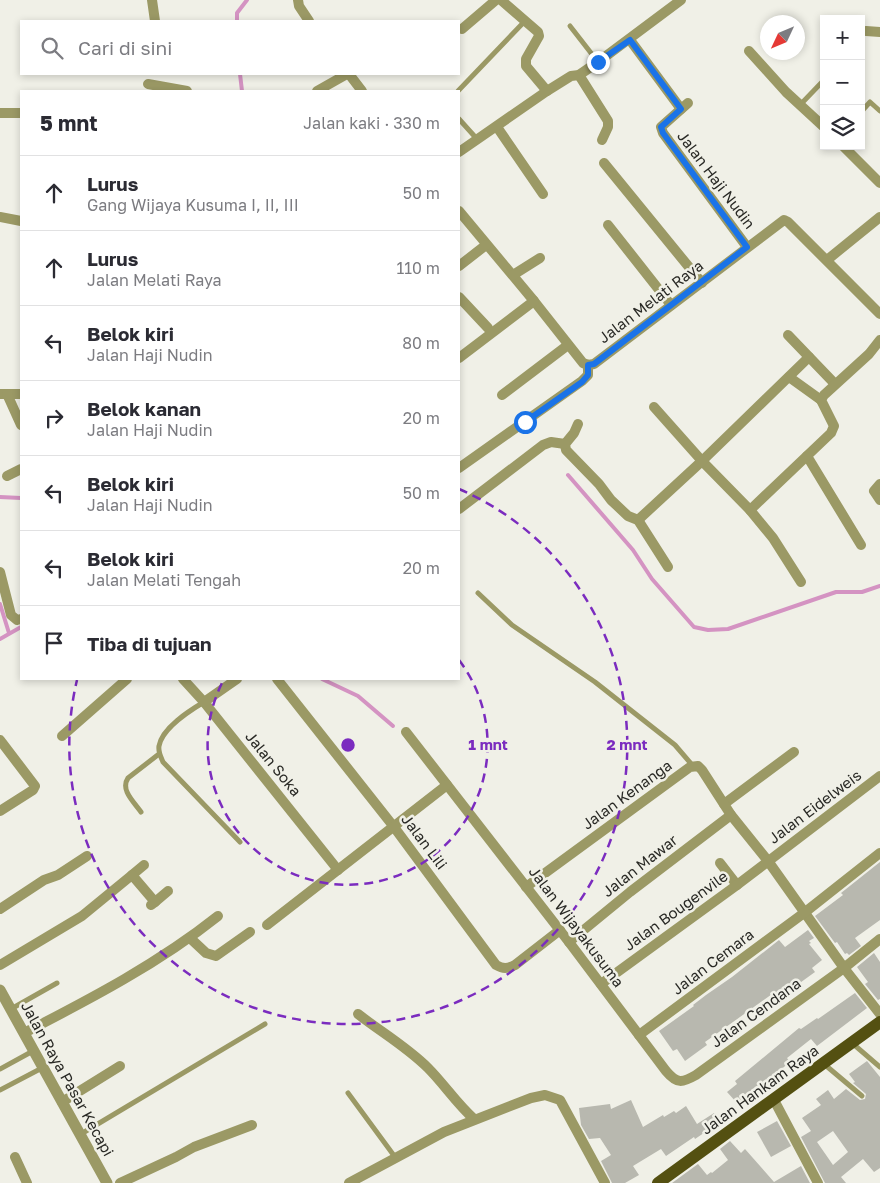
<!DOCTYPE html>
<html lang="id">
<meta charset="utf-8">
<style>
body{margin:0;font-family:"Golos Text",sans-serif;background:#f2f2f3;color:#2b2b33}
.controls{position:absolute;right:15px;top:15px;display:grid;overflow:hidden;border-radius:0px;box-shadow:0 2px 8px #0003}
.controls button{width:45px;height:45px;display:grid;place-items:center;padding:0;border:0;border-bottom:1px solid #e1e1e2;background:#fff;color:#2b2b33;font:25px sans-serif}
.compass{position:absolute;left:760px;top:15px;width:45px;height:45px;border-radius:50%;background:#fff;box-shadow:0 2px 8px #0003;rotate:226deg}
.stop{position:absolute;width:15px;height:15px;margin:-11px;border:4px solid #1a73e8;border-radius:50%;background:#fff}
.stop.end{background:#1a73e8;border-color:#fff;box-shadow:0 1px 5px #0008}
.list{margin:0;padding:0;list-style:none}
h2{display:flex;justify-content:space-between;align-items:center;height:65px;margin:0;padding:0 20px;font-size:21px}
h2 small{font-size:16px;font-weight:400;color:#7c7c81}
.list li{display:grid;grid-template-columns:32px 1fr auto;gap:15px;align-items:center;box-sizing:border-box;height:75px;padding:0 20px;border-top:1px solid #e1e1e2}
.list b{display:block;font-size:19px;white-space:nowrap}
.list p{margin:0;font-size:16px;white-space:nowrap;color:#7c7c81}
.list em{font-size:16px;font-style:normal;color:#7c7c81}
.icon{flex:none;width:28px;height:28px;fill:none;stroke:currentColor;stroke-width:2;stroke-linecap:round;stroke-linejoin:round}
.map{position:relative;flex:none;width:880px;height:1183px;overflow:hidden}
.search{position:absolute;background:#fff;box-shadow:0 2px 8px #0003;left:20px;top:20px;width:440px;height:55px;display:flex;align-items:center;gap:12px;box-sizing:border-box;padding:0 18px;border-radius:0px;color:#7c7c81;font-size:19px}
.panel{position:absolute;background:#fff;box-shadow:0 2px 8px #0003;left:20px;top:90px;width:440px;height:590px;border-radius:0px}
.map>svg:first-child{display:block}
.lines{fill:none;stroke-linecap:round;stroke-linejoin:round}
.stream{stroke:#d493c2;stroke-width:4}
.building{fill:#b8b8af;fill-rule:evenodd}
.service{stroke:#9b9965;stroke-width:5}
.minor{stroke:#9b9965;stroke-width:10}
.tertiary{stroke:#9b9965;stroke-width:11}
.primary{stroke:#545011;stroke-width:12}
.route{stroke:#1a73e8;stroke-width:6}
.ring{fill:none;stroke:#7b2cbf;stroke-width:2.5;stroke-dasharray:9 6}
.labels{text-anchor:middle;stroke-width:5;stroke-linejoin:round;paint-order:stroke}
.street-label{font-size:15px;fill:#292925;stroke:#f0f0e7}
.centre{fill:#7b2cbf;stroke:#f0f0e7;stroke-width:2.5}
.ring-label{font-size:15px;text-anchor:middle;font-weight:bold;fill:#7b2cbf;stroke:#f0f0e7;stroke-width:5;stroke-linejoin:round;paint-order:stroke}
</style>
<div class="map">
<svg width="880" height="1183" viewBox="0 0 880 1183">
<rect width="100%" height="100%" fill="#f0f0e7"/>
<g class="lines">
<g class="stream">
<polyline points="237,21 237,13 247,0"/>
<polyline points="240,74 242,91"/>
<polyline points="568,475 633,550 652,579 694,627 708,630 728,629 836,592 862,592 880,586"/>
<polyline points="0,497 21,498"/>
<polyline points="0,604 9,633"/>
<polyline points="0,639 21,627"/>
<polyline points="322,679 358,696 393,726"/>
</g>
</g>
<g class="building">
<polygon points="880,862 880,920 855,938 861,946 849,955 847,953 845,954 837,942 835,943 815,916 843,895 841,893"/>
<polygon points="808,930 814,938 809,941 811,943 809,944 822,960 812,968 815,972 779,998 775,992 705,1042 707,1045 685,1061 677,1049 673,1051 659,1031 694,1006 693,1005 706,995 732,977 779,940 785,947"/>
<polygon points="874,953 880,962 880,999 878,1000 865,984 868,982 857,967"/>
<polygon points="855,993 867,1008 817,1046 811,1039 787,1058 790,1062 757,1089 760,1092 751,1100 746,1095 737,1103 727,1092 737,1084 735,1081 799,1028 801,1029 817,1018 818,1019"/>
<path d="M867,1061L880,1077V1168L874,1172L863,1159L841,1177L846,1183H825L801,1137L811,1131L802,1118L821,1105L816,1099L828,1090L834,1099L846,1089L860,1100L865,1099L866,1094L853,1083L855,1082L849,1074ZM833,1131L848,1152L833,1165L817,1142Z"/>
<polygon points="631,1100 643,1127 663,1115 664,1117 674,1111 676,1113 686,1106 697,1124 714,1113 720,1122 695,1139 694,1137 666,1156 661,1149 633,1166 639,1175 625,1183 612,1183 601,1161 611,1155 600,1138 589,1139 581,1125 579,1108 610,1104 611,1109"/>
<polygon points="777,1121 791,1146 771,1157 757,1132"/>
<polygon points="730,1141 741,1153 745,1149 774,1182 801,1166 810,1183 672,1183 698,1164 707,1175 711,1172 712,1173 728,1160 720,1149"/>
</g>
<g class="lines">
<g class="service">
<polyline points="570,26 598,62"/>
<polyline points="458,91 524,22"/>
<polyline points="800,105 824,80"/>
<polyline points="861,112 870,102 880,111"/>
<polyline points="459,119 477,139"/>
<polyline points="478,593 512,625 595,682 675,745 693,766"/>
<path d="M204,702C189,711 162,728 159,746C158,752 161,757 163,762L240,842"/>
<path d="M141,812C134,802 120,790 128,778L159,754"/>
<polyline points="11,1009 57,983"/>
<polyline points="852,1043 880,1067"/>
<polyline points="824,1064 862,1096"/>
<polyline points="0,1069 33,1051"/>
<polyline points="0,1090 42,1068"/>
<polyline points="348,1093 395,1157"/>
<polyline points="81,1134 265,1024"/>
</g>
<g class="minor">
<polyline points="152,0 155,21"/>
<polyline points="298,0 299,6 309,21"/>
<polyline points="501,0 538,32 539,36 526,59 526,66 547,91"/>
<polyline points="462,29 496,0"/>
<polyline points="866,31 880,32"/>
<polyline points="630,40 681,109"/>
<polyline points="749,51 786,92 824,127"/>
<polyline points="349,74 362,91"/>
<polyline points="579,75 608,121 608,127 602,140"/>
<polyline points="148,84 187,91"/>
<polyline points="317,91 347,74"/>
<polyline points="688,103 661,127 663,133 747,247"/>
<polyline points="0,113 21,113"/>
<polyline points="497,127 543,194"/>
<polyline points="843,146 880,183"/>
<polyline points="459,152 547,91 571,76 579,75 598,62 681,0"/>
<polyline points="604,163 702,283"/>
<polyline points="459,211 534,301 583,363 588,365 594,364 784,220 788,222 880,314"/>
<polyline points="0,217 21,221"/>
<polyline points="608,225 671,305"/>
<polyline points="827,260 880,217"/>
<polyline points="459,266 486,245"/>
<polyline points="513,275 540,258"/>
<polyline points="459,297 488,328"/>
<polyline points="788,335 835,384"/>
<polyline points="459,358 534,301"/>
<polyline points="789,377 821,400"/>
<polyline points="0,394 21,394"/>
<polyline points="7,394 21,425"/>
<polyline points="502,395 568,345"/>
<polyline points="654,407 702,461 750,510 773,538 801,582"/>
<polyline points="578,424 574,433 565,444 566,450 599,484 611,500 628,516 638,520 668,567"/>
<polyline points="807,456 861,545"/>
<polyline points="459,468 582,381 588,375 588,365"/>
<polyline points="7,476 21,469"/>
<polyline points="880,484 874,491 880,500"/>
<polyline points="459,509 543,445 551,442 565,444"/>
<polyline points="750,510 831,433 834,426 821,400 824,395 869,354 880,340"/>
<polyline points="638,520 702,461 809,357"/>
<polyline points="0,572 11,615 17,620 21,619"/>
<polyline points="183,679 204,702 338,870"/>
<path d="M277,679L394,827L496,965C503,969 507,969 515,965L560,930"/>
<polyline points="204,702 237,679"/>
<path d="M406,732L569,942L666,1071C677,1084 682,1083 696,1075L844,968L880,939"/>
<polyline points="62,736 127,679"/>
<polyline points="0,740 35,786 33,790 0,811"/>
<polyline points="724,804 794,752"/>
<polyline points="720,863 737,885"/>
<polyline points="132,875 144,865"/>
<polyline points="526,887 690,767 698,766 702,770 731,815 768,861 844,968 880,1014"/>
<polyline points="155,902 168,891"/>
<polyline points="0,909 44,880 58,875 87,856"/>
<polyline points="267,925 447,785"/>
<polyline points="190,938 206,953 216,956 250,932"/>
<polyline points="569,942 630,892 731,815"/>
<polyline points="0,965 82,916 132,875 155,902 151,905"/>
<polyline points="601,984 737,885 880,776"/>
<path d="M358,1014C381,1032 407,1047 428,1068C444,1084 457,1104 474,1119"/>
<path d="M24,1033C92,998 159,963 218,916"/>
<polyline points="639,1035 804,913 880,853"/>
<polyline points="774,1100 818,1183"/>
<polyline points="62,1102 120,1066"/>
<polyline points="15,1157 27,1183"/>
<polyline points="120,1183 176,1157 194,1147 252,1125"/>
<polyline points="349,1183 444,1132 531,1098 545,1095 560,1100 605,1183"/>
</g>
<polyline class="tertiary" points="0,990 107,1183"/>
<polyline class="primary" points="658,1183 880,1022"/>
</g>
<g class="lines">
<polyline class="route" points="525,422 582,382 588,375 588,365 594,364 747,247 663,133 661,127 681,109 630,40 598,62"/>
</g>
<g class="ring">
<path d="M459 660A140 140 0 1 1 224 679"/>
<path d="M459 489A279 279 0 1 1 77 680"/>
</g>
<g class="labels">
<g class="street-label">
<text transform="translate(716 180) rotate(53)" y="5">Jalan Haji Nudin</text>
<text transform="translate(651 302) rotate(-37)" y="5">Jalan Melati Raya</text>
<text transform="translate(273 764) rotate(51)" y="5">Jalan Soka</text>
<text transform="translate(627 795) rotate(-36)" y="5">Jalan Kenanga</text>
<text transform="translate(815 807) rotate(-37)" y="5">Jalan Eidelweis</text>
<text transform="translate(424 842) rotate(53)" y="5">Jalan Lili</text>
<text transform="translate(640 866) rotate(-38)" y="5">Jalan Mawar</text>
<text transform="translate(676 911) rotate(-36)" y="5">Jalan Bougenvile</text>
<text transform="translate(576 927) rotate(53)" y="5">Jalan Wijayakusuma</text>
<text transform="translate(713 962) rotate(-37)" y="5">Jalan Cemara</text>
<text transform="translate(756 1013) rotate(-36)" y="5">Jalan Cendana</text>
<text transform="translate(67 1079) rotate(61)" y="5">Jalan Raya Pasar Kecapi</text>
<text transform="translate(760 1090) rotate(-36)" y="5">Jalan Hankam Raya</text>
</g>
</g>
<circle cx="348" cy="745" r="8" class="centre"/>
<g class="ring-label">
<text x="488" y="750">1 mnt</text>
<text x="627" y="750">2 mnt</text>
</g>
</svg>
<div class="controls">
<button>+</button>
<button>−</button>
<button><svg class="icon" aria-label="layers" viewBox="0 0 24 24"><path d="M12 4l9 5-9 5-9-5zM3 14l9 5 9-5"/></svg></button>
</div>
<svg class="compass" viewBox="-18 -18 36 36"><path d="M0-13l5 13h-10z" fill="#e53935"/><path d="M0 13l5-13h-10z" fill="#7c7c81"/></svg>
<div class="stop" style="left:525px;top:422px"></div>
<div class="stop end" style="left:598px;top:62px"></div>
<div class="search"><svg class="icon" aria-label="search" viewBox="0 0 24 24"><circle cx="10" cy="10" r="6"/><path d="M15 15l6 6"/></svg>Cari di sini</div>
<section class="panel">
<h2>5 mnt<small>Jalan kaki · 330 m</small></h2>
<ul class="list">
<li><svg class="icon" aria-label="ahead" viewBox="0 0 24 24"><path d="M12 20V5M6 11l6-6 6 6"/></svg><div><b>Lurus</b><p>Gang Wijaya Kusuma I, II, III</p></div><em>50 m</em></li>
<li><svg class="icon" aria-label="ahead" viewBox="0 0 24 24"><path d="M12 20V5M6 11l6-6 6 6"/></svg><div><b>Lurus</b><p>Jalan Melati Raya</p></div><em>110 m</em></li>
<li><svg class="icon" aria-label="left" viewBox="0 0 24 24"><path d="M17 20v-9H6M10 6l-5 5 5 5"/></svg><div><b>Belok kiri</b><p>Jalan Haji Nudin</p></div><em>80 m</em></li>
<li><svg class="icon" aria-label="right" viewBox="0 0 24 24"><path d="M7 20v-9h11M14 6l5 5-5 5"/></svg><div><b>Belok kanan</b><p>Jalan Haji Nudin</p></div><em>20 m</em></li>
<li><svg class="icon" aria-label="left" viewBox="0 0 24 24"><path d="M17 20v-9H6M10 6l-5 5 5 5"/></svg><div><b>Belok kiri</b><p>Jalan Haji Nudin</p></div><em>50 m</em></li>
<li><svg class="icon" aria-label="left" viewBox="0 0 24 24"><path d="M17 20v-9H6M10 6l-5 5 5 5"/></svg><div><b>Belok kiri</b><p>Jalan Melati Tengah</p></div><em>20 m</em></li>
<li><svg class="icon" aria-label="arrive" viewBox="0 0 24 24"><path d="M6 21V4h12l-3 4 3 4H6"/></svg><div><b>Tiba di tujuan</b></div></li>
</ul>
</section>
</div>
